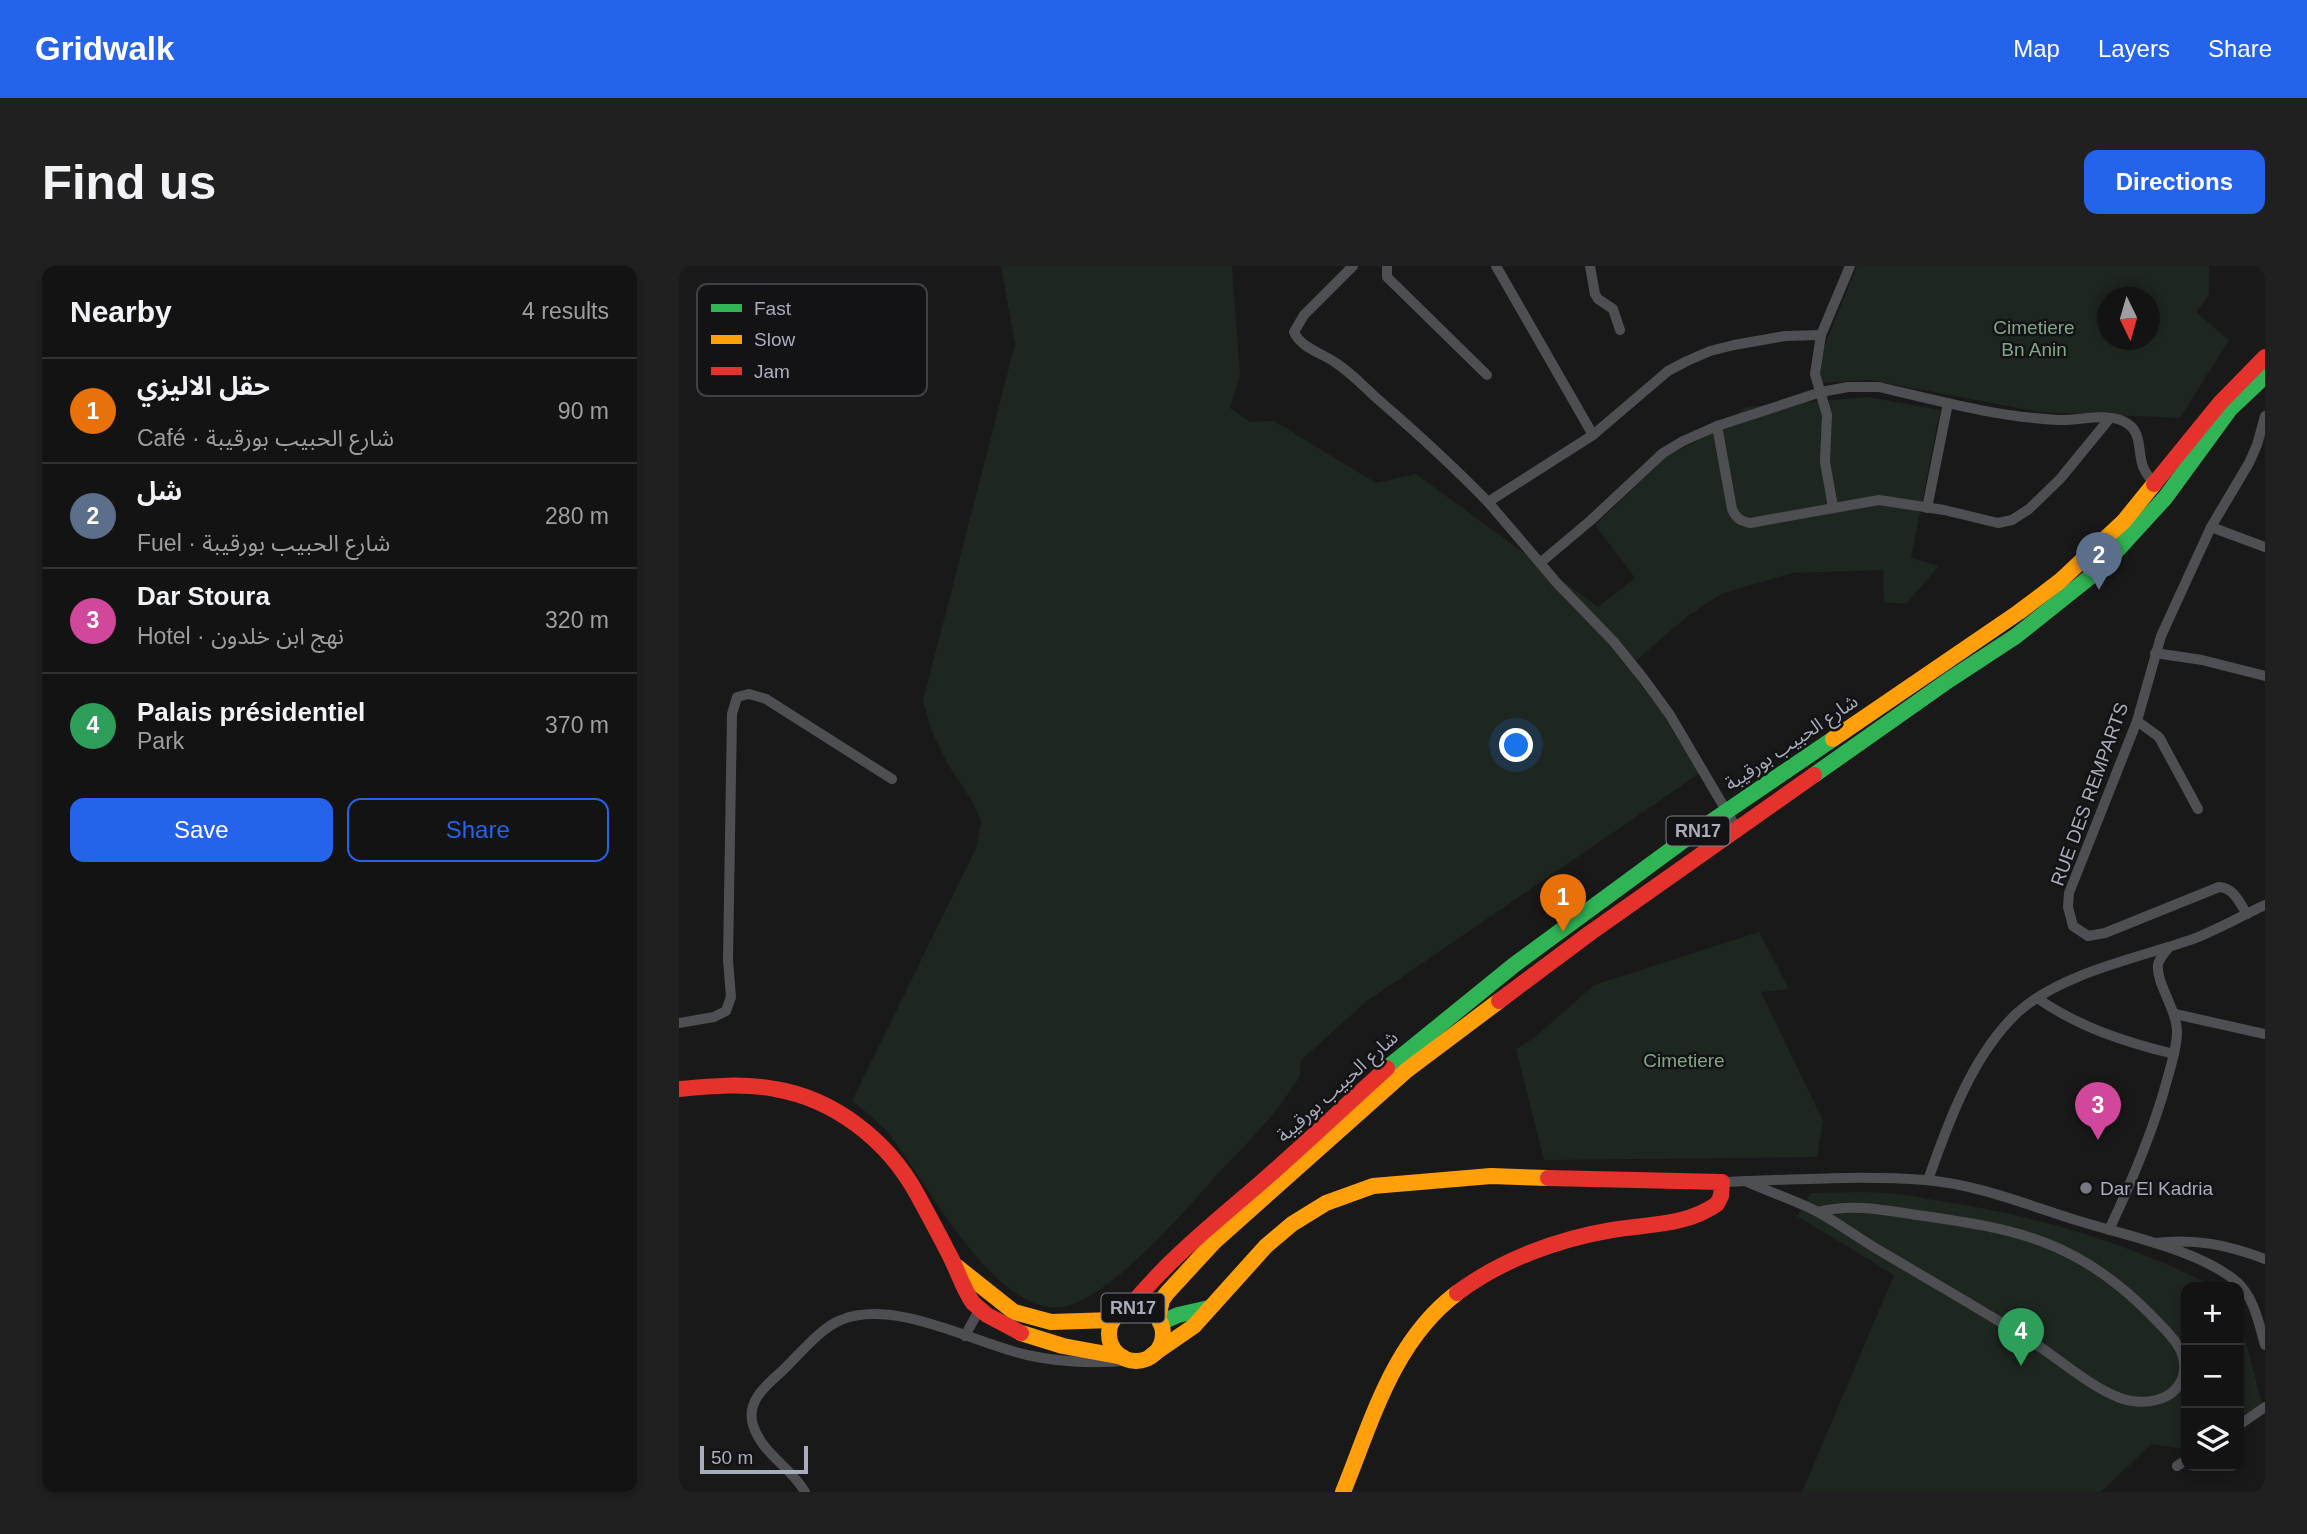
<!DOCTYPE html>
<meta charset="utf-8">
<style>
body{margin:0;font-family:Arial,"Noto Sans Arabic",sans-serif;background:#202021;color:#f1f3f6}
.controls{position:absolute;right:21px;bottom:21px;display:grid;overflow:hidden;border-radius:14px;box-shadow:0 4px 10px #0003}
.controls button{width:63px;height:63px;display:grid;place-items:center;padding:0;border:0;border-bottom:2px solid #323233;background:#131313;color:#f1f3f6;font:35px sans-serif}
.compass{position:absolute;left:1418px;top:21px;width:63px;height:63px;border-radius:50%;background:#131313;box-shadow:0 4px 10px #0003;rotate:175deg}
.scale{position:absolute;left:21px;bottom:18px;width:108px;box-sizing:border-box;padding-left:7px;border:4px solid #a9adba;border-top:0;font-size:19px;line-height:24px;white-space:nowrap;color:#a9adba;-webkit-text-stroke:5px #131315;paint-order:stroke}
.you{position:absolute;left:838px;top:480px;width:24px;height:24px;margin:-18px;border:5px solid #fff;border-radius:50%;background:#1a73e8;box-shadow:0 0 0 10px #1a73e833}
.badge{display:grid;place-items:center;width:46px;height:46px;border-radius:50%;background:#2563eb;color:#fff;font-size:23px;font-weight:700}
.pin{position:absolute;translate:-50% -58px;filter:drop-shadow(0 2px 4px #0008)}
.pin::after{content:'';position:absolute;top:37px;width:24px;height:21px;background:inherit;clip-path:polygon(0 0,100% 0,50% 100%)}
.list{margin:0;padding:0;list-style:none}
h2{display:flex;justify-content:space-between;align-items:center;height:91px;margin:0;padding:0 28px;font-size:30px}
h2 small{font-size:23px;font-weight:400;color:#9d9ea0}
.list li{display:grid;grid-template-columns:46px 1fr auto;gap:21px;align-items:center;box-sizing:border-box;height:105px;padding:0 28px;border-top:2px solid #323233}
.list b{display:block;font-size:26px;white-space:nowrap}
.list p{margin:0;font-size:23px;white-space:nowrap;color:#9d9ea0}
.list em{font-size:23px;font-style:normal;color:#9d9ea0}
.actions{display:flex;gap:14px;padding:21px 28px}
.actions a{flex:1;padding:16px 0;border:2px solid #2563eb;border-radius:14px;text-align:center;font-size:24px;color:#2563eb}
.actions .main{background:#2563eb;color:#fff}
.icon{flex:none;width:38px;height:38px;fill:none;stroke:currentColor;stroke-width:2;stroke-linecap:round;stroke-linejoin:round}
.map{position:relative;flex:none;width:1586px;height:1226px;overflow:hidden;border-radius:14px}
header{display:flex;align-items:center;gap:42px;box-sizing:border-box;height:98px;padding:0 35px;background:#2563eb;color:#fff}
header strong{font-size:33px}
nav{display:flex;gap:38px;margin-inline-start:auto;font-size:24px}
.intro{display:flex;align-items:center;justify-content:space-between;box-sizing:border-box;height:168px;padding:0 42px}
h1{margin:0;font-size:49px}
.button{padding:18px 32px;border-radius:14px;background:#2563eb;color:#fff;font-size:24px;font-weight:700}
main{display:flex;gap:42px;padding:0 42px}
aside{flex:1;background:#131313;border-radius:14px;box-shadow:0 4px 10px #0003}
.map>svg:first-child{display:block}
.green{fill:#1e2620;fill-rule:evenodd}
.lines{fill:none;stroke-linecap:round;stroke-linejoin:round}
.street{stroke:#4e4f53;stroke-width:10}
.fast{stroke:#30b455;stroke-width:16}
.slow{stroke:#ff9f0a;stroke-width:16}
.jam{stroke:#e5322d;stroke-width:16}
.poi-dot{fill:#777982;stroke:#131315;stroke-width:2.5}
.labels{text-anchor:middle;stroke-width:5;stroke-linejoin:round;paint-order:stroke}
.shield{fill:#131315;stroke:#7c7f88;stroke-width:2}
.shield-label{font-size:18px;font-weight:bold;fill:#a9adba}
.park-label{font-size:19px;fill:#80a686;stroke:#131315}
.street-label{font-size:19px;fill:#a9adba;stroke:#131315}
.poi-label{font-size:19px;fill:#a9adba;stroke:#131315;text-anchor:start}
.key{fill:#131315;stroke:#404147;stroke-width:2}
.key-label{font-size:19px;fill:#a9adba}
</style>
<header>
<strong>Gridwalk</strong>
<nav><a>Map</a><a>Layers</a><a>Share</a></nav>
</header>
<div class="intro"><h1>Find us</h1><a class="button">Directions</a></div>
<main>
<aside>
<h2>Nearby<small>4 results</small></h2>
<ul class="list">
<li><span class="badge" style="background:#e8710a">1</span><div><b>حقل الاليزي</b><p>Café · شارع الحبيب بورقيبة</p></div><em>90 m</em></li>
<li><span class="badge" style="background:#5c6f8a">2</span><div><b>شل</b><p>Fuel · شارع الحبيب بورقيبة</p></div><em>280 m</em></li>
<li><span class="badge" style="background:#d1479c">3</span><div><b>Dar Stoura</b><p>Hotel · نهج ابن خلدون</p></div><em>320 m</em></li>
<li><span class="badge" style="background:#2e9e5b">4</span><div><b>Palais présidentiel</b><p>Park</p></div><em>370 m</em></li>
</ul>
<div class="actions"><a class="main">Save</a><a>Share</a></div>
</aside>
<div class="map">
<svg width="1586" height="1226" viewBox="0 0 1586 1226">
<rect width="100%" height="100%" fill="#191919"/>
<g class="green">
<path d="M322,0H553L561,109L551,142L571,156L595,155L697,217L737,208L919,341L956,312L916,259L988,190L1035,166L1067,141L1189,131L1261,144L1232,292L1260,300L1227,338L1205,336L1204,304L1114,307L1042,328L1010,349L954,397L1021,507L688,735L621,795C621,800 622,806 621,810C618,816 612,822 609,828C586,862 555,889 528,920C499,953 430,1030 388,1040C318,1057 247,913 209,867C199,855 185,845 173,835L298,580L302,555L293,535L268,497L252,463L244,435L336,78Z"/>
<path d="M1178,0H1530V29L1517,46L1550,74L1501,152L1360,146L1191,114L1140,117L1145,81ZM1428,32H1470V74H1428Z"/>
<polygon points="1080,666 1110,723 1082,726 1144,855 1138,891 865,894 837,783 855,772 915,719"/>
<path d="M1132,927C1157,927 1182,925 1207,927C1223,928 1239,931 1255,934C1351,948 1449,976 1535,1021H1507V1183L1472,1178L1422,1226H1123L1215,1009L1118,950Z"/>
<polygon points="1560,1048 1583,1138 1560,1152"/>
</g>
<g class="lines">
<g class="street">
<path d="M674,0L625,49L615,66C622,82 643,87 657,97C674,108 687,123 702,136C739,168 775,201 809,236L914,169L989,105L1008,95L1031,85L1055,79L1106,70L1142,69L1136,108L1148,149L1146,196L1154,241"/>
<polyline points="708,0 708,11 808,109"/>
<polyline points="817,0 914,169"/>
<polyline points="911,0 916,28 919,33 934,43 941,64"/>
<polyline points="1142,69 1171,0"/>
<path d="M1038,160L1053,243C1057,252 1061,255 1071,257L1200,234L1265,244L1319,257L1333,254L1350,243L1381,213L1431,152"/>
<polyline points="809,236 861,297"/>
<polyline points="1248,242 1269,137"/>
<polyline points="1532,261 1586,281"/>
<polyline points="1476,387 1523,394 1586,410"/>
<polyline points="1458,455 1480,471 1519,543"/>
<path d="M1058,563L991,449L964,412L935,376L877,316L861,297L911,255L984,187L1004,175L1038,160L1142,126L1169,121H1200C1260,135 1318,151 1380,154C1401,155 1432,145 1449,158C1464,168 1458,189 1465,203C1468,209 1473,215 1477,220"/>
<path d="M1568,648C1560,636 1555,622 1540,621L1426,667L1409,670L1394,660L1389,641L1390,627L1458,455L1482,370L1532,261L1570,197L1578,179L1586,150"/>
<path d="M1358,732C1400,761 1445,776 1495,788"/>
<polyline points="1496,748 1586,768"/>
<polyline points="0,757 35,751 47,745 52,731 49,694 53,448 58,431 70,428 87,433 213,513"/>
<path d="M1249,914C1269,857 1293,790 1338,747C1381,707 1460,692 1514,673C1538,664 1562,650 1586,639"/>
<path d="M1066,915C1090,926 1116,934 1139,946C1159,957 1178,971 1198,983C1246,1011 1295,1040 1343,1069C1375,1088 1407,1119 1441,1132C1464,1140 1496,1136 1504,1110C1511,1083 1487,1065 1471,1048C1398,974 1337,963 1238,949C1205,944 1172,937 1139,946"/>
<path d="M1043,916C1111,914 1178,909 1246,914C1298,918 1351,940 1400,955C1449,970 1520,984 1558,1016C1575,1031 1580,1058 1586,1079"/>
<path d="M1430,964C1453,915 1474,866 1488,814C1492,799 1498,782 1498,766C1498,743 1477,718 1479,699C1480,692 1486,687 1490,681"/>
<path d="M1476,977C1516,972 1549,979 1586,993"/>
<polyline points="286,1070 300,1044"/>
<polyline points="1560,1159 1586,1141"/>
<polyline points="1498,1200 1507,1194"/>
<path d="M126,1226C112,1201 83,1188 74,1159C67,1136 86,1120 102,1106C119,1090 141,1062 162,1054C215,1032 295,1077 348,1089C384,1097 417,1098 453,1094"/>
</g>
<g class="fast">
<polyline points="1135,509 1270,414 1337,370 1421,303 1486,232 1551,143 1586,110"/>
<polyline points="708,802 835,699 1001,577 1154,473"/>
<polyline points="481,1057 499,1049 530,1042"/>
</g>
<g class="slow">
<polyline points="1154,473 1340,346 1381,315 1445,255 1475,218"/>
<polyline points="277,1000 335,1046 372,1056 434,1054"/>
<circle cx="457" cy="1068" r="27"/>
<polyline points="479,1052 483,1034 488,1027 535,976 728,804 820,735"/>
<polyline points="342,1067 384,1080 444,1091"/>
<polyline points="473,1089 515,1060 587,980 613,958 647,937 694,920 812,910 869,912"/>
<path d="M664,1226C693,1155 714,1075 778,1027"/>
</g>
<g class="jam">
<polyline points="1475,218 1541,137 1586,91"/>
<polyline points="820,735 911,667 1135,509"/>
<path d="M0,823C32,820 65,817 96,823C156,833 209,875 238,928C250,950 262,972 273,994C280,1009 285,1024 294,1037L308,1049L342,1067"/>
<path d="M778,1027C822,994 879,973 933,964C969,958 1007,960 1038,938L1042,930L1043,916L869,912"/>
<path d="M450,1042C490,992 538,955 586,913C627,877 667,839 708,802"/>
</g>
</g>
<circle class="poi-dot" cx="1407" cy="922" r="7"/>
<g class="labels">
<g class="shield">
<rect x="987.5" y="550.5" width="63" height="29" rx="5"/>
<rect x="422.5" y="1027.5" width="63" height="29" rx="5"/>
</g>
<g class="shield-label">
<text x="1019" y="571">RN17</text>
<text x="454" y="1048">RN17</text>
</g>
<g class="park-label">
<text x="1355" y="68">Cimetiere<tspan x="1355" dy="22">Bn Anin</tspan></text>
<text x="1005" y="801">Cimetiere</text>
</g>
<g class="street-label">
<text transform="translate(1112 476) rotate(-34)" y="7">شارع الحبيب بورقيبة</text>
<text transform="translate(1410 528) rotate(-70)" y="7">RUE DES REMPARTS</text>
<text transform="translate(658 820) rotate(-42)" y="7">شارع الحبيب بورقيبة</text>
</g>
<g class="poi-label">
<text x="1421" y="929">Dar El Kadria</text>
</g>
</g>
<rect x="18" y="18" width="230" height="112" rx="10" class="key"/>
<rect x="32" y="38" width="31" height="8" fill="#30b455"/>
<rect x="32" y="69" width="31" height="9" fill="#ff9f0a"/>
<rect x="32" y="101" width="31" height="8" fill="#e5322d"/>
<g class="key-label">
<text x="75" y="49">Fast</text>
<text x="75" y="80">Slow</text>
<text x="75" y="112">Jam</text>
</g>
</svg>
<div class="controls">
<button>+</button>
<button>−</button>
<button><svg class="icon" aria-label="layers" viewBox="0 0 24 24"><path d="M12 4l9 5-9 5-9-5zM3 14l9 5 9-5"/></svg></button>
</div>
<svg class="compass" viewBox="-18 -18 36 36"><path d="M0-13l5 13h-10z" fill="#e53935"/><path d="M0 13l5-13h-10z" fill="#9d9ea0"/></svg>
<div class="scale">50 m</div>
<div class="you"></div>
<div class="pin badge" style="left:884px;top:666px;background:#e8710a">1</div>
<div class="pin badge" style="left:1420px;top:324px;background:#5c6f8a">2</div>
<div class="pin badge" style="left:1419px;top:874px;background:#d1479c">3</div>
<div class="pin badge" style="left:1342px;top:1100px;background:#2e9e5b">4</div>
</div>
</main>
